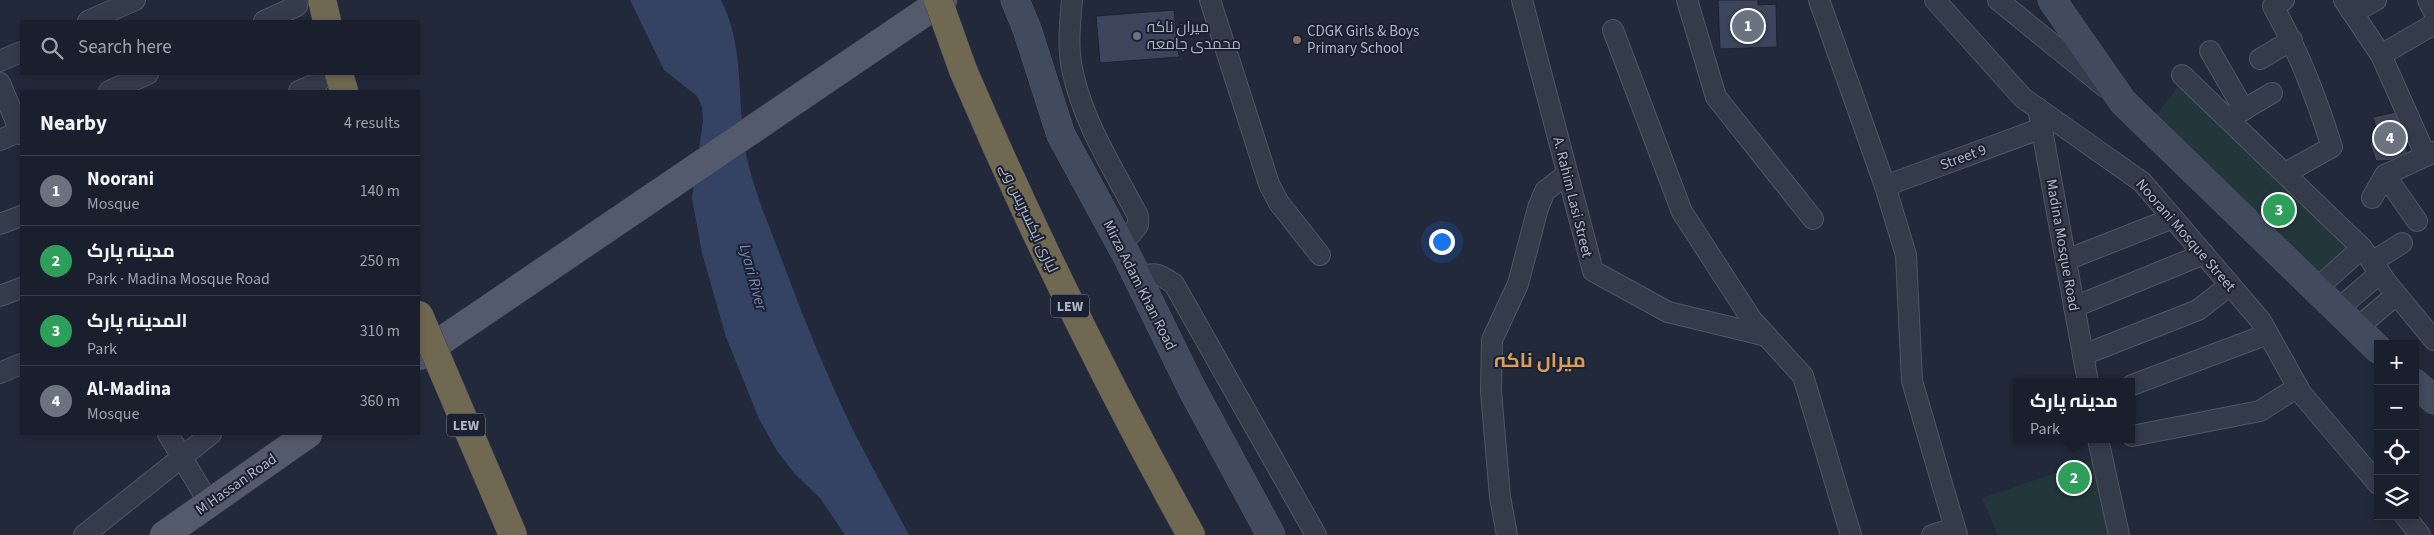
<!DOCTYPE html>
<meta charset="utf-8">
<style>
body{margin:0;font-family:"Source Sans 3",Cairo,sans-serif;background:#262c38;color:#f1f3f6}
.controls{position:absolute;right:15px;bottom:15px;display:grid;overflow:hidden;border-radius:0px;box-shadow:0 2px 8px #0003}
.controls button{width:45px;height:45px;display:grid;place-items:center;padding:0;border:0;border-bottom:1px solid #373d48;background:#191f2c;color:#f1f3f6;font:25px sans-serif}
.you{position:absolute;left:1441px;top:241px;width:18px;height:18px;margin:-12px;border:4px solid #fff;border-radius:50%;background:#1a73e8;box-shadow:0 0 0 8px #1a73e833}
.badge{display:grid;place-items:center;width:32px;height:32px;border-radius:50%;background:#7fa2fc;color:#fff;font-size:16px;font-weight:700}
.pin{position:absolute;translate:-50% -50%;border:2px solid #fff;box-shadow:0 1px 5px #0006}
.popup{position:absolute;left:2013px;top:378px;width:122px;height:65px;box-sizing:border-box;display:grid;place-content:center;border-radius:0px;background:#191f2c;filter:drop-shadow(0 1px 4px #0005);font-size:16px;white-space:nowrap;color:#9fa2a9}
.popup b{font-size:19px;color:#f1f3f6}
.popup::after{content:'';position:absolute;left:50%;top:100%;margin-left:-10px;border:10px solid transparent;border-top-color:#191f2c}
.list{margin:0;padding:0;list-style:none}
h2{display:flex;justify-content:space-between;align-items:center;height:65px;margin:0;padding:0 20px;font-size:21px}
h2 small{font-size:16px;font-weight:400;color:#9fa2a9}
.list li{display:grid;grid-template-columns:32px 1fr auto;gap:15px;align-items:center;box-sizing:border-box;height:70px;padding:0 20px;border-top:1px solid #373d48}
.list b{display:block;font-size:19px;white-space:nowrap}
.list p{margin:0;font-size:16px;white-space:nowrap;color:#9fa2a9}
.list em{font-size:16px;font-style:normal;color:#9fa2a9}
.icon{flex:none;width:28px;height:28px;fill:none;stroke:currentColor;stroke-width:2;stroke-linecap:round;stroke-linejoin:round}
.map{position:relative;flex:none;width:2434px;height:535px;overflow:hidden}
.search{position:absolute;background:#191f2c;box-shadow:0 2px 8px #0003;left:20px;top:20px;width:400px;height:55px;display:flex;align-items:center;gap:12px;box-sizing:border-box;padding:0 18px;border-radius:0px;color:#9fa2a9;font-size:19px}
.panel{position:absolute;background:#191f2c;box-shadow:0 2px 8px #0003;left:20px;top:90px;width:400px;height:345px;border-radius:0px}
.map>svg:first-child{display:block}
.green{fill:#23363c}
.water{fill:#344263}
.building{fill:#3c455b;stroke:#1c2231}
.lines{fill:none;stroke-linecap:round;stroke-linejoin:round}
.street-casing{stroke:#4f5666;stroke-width:22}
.secondary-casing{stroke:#4f5666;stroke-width:29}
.primary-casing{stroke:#3e4454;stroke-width:29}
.highway-casing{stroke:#3c4352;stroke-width:29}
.street{stroke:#343b4b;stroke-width:20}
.secondary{stroke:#424a5e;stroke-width:28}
.primary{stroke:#525a6b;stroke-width:28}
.highway{stroke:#716851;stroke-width:28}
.highway-bridge-casing{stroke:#3c4352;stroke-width:29;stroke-linecap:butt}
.highway-bridge{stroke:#716851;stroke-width:28}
.worship-dot{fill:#6b7280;stroke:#1a202f;stroke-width:2}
.education-dot{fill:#8d6e63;stroke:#1a202f;stroke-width:2}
.labels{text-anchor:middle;stroke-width:4;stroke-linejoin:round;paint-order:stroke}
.shield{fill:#1a202f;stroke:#828999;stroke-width:1}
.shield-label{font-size:14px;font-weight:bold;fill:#afb6c7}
.poi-label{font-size:15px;fill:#afb6c7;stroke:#1a202f;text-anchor:start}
.street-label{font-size:15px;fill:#afb6c7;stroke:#1a202f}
.water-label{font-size:16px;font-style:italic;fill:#7688b1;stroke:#1a202f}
.district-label{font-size:20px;font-weight:bold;fill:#d89e59;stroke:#1a202f}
</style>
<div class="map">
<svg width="2434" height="535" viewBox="0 0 2434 535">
<rect width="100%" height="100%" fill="#21293b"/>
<g class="green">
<polygon points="2186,77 2362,248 2316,289 2147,126"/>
<polygon points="2102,457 2119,535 1998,535 1982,498"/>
</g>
<path class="water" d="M630,0H721C747,51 735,109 748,163C756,196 770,228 782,260C803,317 826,373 852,428C870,464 890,499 909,535H845L820,498L795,474L777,451L759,419L726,337L702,253L692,198L703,121L702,107L697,96L664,70Z"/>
<g class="building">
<polygon points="1718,0 1758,0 1758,5 1776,4 1777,47 1720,49"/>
<polygon points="1174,10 1179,57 1100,63 1096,16"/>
<polygon points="2400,111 2407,130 2407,160 2376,161 2370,144 2377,132 2373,117"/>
</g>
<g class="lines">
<defs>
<g id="street">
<path d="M1072,0C1070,24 1067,49 1073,73C1084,124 1114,170 1138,216V225L1131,234L1118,239"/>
<polyline points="1210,0 1269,184 1279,203 1320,255"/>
<polyline points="1522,0 1593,271 1668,312 1767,336"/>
<polyline points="1687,0 1716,97 1813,219"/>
<polyline points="1819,0 1885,186 1906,255 1912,381 1957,535"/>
<polyline points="1935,0 2023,98 2142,182 2261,321 2301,393 2378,484"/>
<polyline points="1998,0 2105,87"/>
<path d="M2284,0L2273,6C2300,55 2315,94 2332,147L2285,173"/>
<polyline points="2344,0 2381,55 2426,156"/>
<polyline points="2428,0 2434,12"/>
<polyline points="2353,13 2376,0"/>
<polyline points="88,21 135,0"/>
<polyline points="264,21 297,6"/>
<polyline points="1613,30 1682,212 1752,320 1803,376 1851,535"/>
<polyline points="2210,51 2244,110"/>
<polyline points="2381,55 2434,24"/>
<polyline points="2260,59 2292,40"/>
<polyline points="0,61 21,52"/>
<polyline points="2182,75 2362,248 2387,283 2434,340"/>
<polyline points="0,83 21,134"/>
<polyline points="109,91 148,74"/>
<polyline points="299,91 318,83"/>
<polyline points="2038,108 2088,382"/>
<polyline points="2233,116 2272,93"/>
<polyline points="0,140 21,131"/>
<polyline points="2385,175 2417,221"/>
<polyline points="1885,186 2042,128"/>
<polyline points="2372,198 2385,175 2434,152"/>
<polyline points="0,224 21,216"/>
<polyline points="2066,260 2173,218"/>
<polyline points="2372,262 2402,243"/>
<path d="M1138,278C1156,271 1159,274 1174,284L1316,535"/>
<polyline points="2316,289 2362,248"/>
<polyline points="0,296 21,288"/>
<polyline points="2074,307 2204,254"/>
<polyline points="2337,310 2380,273"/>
<polyline points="2356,329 2396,295"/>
<polyline points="2083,355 2198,310 2230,285"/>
<polyline points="0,373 21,364"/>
<polyline points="2132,385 2268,334"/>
<polyline points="168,434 209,503"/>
<polyline points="2132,436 2260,411 2298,387"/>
<polyline points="2098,439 2119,535"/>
<polyline points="2405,516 2420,535"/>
<polyline points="84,535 211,434"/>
<polyline points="1507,535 1500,497 1491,391 1492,340 1518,284 1538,208 1545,191 1567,174"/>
<polyline points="1932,535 1955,528"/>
</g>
<g id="secondary">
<polyline points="1015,0 1027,29 1061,135 1127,256 1191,387 1271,535"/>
<polyline points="2052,0 2123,102 2378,349"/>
<polyline points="2415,383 2434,400"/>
</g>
<g id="primary">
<polyline points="419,356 943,0"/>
<polyline points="164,535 308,434"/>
</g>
<g id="highway">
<polyline points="322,0 327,21"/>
<path d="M963,70C1031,229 1107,384 1191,535"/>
<polyline points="339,74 344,91"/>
</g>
</defs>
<use href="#street" class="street-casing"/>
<use href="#secondary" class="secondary-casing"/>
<use href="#primary" class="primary-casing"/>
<use href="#highway" class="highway-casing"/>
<use href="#street" class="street"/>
<use href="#secondary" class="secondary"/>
<use href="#primary" class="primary"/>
<use href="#highway" class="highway"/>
<defs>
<g id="highway-bridge">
<polyline points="938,0 963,70"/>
<polyline points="419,315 513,535"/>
</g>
</defs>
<use href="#highway-bridge" class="highway-bridge-casing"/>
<use href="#highway-bridge" class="highway-bridge"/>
</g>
<circle class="worship-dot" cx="1137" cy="36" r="5"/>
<circle class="education-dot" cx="1297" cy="40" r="5"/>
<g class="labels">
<g class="shield">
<rect x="1051" y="294.5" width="38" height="23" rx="4"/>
<rect x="447" y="413.5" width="38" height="23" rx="4"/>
</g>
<g class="shield-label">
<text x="1070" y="311">LEW</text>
<text x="466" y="430">LEW</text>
</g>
<g class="poi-label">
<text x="1147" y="32">میران ناکہ<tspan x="1147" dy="17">محمدی جامعہ</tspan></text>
<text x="1307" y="36">CDGK Girls &amp; Boys<tspan x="1307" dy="17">Primary School</tspan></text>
</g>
<g class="street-label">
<text transform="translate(1963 157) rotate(-20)" y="5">Street 9</text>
<text transform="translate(1573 197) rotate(76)" y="5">A. Rahim Lasi Street</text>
<text transform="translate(1029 218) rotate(65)" y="5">لیاری ایکسپریس وے</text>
<text transform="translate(2186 235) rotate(49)" y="5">Noorani Mosque Street</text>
<text transform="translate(2063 245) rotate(80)" y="5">Madina Mosque Road</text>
<text transform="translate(1140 285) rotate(63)" y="5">Mirza Adam Khan Road</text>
<text transform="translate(236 484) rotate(-35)" y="5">M Hassan Road</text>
</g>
<g class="water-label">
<text transform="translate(754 277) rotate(75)" y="6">Lyari River</text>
</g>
<g class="district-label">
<text x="1540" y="367">میراں ناکہ</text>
</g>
</g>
</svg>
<div class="controls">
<button>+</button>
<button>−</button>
<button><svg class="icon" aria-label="locate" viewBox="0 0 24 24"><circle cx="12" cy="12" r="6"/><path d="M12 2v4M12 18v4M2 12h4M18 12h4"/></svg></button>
<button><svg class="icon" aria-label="layers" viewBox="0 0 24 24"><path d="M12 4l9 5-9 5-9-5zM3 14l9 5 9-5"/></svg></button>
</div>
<div class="you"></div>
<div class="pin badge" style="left:1748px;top:26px;background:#6b7280">1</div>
<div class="pin badge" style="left:2074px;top:478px;background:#2e9e5b">2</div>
<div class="popup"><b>مدینہ پارک</b>Park</div>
<div class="pin badge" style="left:2279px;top:210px;background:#2e9e5b">3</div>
<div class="pin badge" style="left:2390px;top:138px;background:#6b7280">4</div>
<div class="search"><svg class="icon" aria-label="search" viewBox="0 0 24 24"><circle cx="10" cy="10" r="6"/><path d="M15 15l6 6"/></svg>Search here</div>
<section class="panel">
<h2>Nearby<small>4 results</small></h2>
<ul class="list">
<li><span class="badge" style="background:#6b7280">1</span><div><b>Noorani</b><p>Mosque</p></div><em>140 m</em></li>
<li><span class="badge" style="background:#2e9e5b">2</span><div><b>مدینہ پارک</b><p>Park · Madina Mosque Road</p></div><em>250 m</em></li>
<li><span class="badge" style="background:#2e9e5b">3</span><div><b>المدینہ پارک</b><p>Park</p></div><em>310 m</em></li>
<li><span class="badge" style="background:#6b7280">4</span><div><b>Al-Madina</b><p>Mosque</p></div><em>360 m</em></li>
</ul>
</section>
</div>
